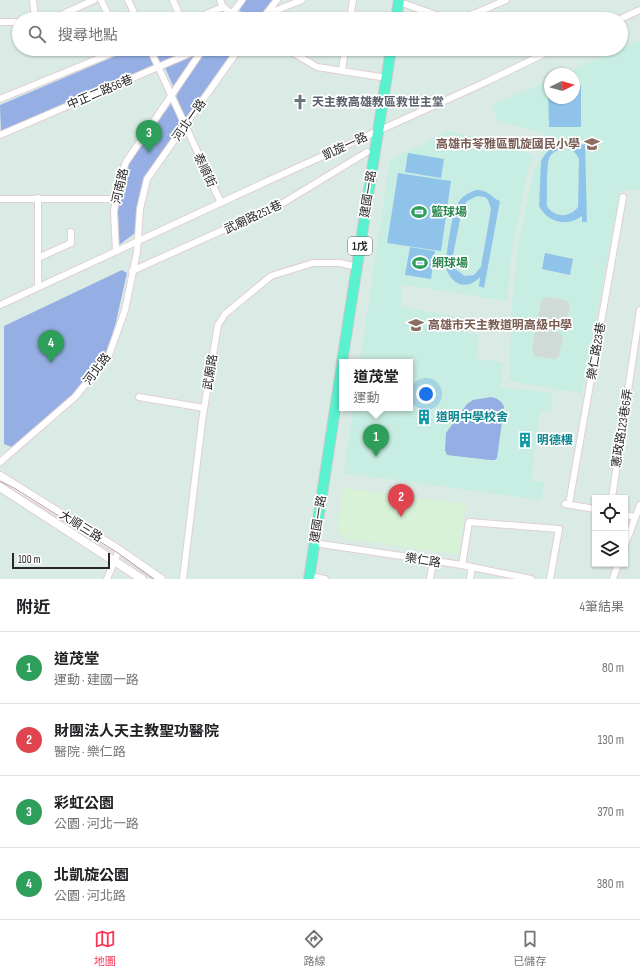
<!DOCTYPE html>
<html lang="zh-TW">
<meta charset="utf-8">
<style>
body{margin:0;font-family:"Sofia Sans Condensed","Noto Sans TC",sans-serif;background:#f2f2f2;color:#202124}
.controls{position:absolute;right:12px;bottom:12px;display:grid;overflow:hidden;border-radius:0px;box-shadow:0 1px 3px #0004}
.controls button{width:36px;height:36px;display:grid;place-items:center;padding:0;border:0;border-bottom:1px solid #e0e0e0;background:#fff;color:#202124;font:20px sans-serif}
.compass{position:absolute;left:544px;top:68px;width:36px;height:36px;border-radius:50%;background:#fff;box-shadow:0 1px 3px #0004;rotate:85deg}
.scale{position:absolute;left:12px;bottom:10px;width:98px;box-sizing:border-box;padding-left:4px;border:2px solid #282828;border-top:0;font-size:11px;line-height:14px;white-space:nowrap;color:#282828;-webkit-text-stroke:3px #fff;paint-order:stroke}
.you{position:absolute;left:426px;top:394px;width:14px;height:14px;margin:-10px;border:3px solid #fff;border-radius:50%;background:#1a73e8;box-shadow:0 0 0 6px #1a73e833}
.badge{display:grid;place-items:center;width:26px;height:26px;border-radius:50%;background:#fb3659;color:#fff;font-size:13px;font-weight:700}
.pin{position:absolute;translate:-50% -33px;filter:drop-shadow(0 1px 2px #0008)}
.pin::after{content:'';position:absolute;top:21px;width:14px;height:12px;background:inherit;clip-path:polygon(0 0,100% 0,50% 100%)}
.popup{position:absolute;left:339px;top:359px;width:74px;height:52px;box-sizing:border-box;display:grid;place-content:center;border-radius:0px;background:#fff;filter:drop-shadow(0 1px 3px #0005);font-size:13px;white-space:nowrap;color:#757577}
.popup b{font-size:15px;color:#202124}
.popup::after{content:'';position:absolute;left:50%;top:100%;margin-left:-8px;border:8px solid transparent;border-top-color:#fff}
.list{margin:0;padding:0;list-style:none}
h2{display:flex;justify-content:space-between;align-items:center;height:52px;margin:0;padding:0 16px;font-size:17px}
h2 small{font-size:13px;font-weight:400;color:#757577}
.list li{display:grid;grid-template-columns:26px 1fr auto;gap:12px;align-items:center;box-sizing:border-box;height:72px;padding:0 16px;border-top:1px solid #e0e0e0}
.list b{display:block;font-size:15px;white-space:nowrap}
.list p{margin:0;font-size:13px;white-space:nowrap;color:#757577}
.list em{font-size:13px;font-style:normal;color:#757577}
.icon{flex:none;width:22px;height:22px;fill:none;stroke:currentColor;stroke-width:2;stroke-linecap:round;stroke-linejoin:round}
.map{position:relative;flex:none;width:640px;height:579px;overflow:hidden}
.search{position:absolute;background:#fff;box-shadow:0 1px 3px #0004;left:12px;right:12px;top:12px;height:44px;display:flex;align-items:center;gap:10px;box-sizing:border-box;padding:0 14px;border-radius:22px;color:#757577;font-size:15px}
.sheet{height:340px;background:#fff}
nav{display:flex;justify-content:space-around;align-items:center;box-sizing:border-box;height:56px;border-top:1px solid #e0e0e0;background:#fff;font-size:11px;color:#757577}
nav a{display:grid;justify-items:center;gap:2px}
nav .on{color:#fb3659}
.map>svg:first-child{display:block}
.education{fill:#c8ede2}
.medical{fill:#d7f2d6}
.green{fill:#95aee3}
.pitch{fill:#90c3ea;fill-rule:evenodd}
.plaza{fill:#d0dbd7}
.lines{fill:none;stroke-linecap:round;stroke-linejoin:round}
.minor-casing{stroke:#e2cfd2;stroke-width:8}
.tertiary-casing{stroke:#e2cfd2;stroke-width:10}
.primary-casing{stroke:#cbcbcb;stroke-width:12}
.minor{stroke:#fff;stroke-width:6}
.tertiary{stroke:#fff;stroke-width:8}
.primary{stroke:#58f2cf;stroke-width:10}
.tram{stroke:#b39c9f;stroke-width:1}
.labels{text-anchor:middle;stroke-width:3.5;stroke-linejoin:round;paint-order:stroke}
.shield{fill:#fff;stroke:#686868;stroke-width:1}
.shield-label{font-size:11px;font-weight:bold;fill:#282828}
.street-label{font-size:12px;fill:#282828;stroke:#fff}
.worship-label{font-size:12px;font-weight:bold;fill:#5b616d;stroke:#fff;text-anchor:start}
.education-label{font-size:12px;font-weight:bold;fill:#785e54;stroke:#fff;text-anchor:end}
.leisure-label{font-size:12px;font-weight:bold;fill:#27864d;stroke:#fff;text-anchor:start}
.culture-label{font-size:12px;font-weight:bold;fill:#0d838f;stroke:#fff;text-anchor:start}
</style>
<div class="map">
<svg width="640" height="579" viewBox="0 0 640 579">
<rect width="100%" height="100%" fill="#d9ebe4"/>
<g class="education">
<polygon points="640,40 640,189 620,191 582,393 509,381 512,301 518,248 533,174 542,154 546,134 497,121 492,105 550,80 550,98 574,98 574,74 563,74"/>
<polygon points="448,131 493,141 535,156 528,170 512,248 507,301 401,284 401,307 467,318 465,332 479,335 476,358 503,363 500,387 553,393 551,411 540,410 531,481 545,482 541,500 344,473 353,408 410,408 410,362 360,362 390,160"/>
</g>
<polygon class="medical" points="343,488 466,504 458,555 345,538 337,530"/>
<g class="green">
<polygon points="244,0 273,0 260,19 250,19 238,9"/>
<polygon points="218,13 226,19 203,19"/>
<polygon points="132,49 234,49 151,167 140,192 135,233 119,245 118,212 121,188 128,164 177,95 163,63 1,132 0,105"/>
<polygon points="122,270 127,273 115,326 106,353 73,394 12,447 4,444 4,326"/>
<path d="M491,397C497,398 502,401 504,407L497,458L495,460H490L447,455L445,450L446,433L467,404L473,400Z"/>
</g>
<g class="pitch">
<polygon points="548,86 550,86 550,98 574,98 574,86 581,86 581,127 549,127"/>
<path d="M567,144L577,146L580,150V145L585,144L587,222H582V216C567,227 548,223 539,206L541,161C547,150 555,144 567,144ZM567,148C573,150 576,153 579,159L578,207C570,218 554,218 547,206C547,197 546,162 550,156C554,151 561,149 567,148Z"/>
<polygon points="408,153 444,159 441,178 405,172"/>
<polygon points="398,173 451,181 441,251 387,243"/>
<path d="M476,190C489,190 490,197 500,201L484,288L479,286L480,277C466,292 450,284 445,265C448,249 451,211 460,200C464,195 470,192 476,190ZM477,196L485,197L488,200L491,209L481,267L474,275L465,276L454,268L452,260L462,210L467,201Z"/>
<polygon points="410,247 435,251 431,279 405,275"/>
<polygon points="545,253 573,259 570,275 542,269"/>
</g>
<g class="plaza">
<polygon points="546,297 566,300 570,305 566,324 562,327 541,324 538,319 541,301"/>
<polygon points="540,329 559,332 563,337 559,356 555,359 535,356 532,351 535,332"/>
</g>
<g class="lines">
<defs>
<g id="minor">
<polyline points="33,0 35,19"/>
<polyline points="101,0 110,19"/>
<polyline points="128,0 137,19"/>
<polyline points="173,0 181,19"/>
<polyline points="220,0 223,7 239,19"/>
<polyline points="399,2 445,18 459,18 476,13 506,0"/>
<polyline points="70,11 75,19"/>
<polyline points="267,14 302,0"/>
<polyline points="52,19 94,0"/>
<polyline points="194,19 223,7"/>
<polyline points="228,19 242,0"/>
<polyline points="262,19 277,0"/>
<polyline points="350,19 353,0"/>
<polyline points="620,19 640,10"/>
<polyline points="0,22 19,22"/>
<polyline points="150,49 221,203"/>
<polyline points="287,49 317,67 387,78"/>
<polyline points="342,71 345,49"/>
<polyline points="0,99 122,49"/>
<polyline points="0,135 200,49"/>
<polyline points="38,198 38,287"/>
<polyline points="0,199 116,199"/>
<polyline points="116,251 114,212 117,188 126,162 203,49"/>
<polyline points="38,258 71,243 71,232"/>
<polyline points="132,271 283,203 367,152"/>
<polyline points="0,305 272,179 486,82 554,49"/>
<polyline points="139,397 204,408"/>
<polyline points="0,462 75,397 109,355 125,310 137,252 140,209 147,179 239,49"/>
<polyline points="612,498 640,310"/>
<polyline points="565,504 595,509"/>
<polyline points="569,504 623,197"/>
<polyline points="625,515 635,517"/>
<polyline points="314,543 462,565 531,579"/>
<polyline points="625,545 640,505"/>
<polyline points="462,565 469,522 559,529 550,579"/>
<polyline points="309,576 325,579"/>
<polyline points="107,579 119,550"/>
<polyline points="183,579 202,421 218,325 225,314 271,276 313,263 340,263 357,267"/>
<polyline points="430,579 433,562"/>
<polyline points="470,579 472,567"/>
<polyline points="613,579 618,564"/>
</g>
<g id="tertiary">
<polyline points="0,476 119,550 161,579"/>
<polyline points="0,487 142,579"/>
</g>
<g id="primary">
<polyline points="396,19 399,0"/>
<polyline points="342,362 391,49"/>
<polyline points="309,579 342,364"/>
</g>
</defs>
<use href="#minor" class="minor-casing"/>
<use href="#tertiary" class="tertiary-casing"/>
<use href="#primary" class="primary-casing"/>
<use href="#minor" class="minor"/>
<use href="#tertiary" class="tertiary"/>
<use href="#primary" class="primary"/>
<polyline class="tram" points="0,481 14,488 118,553 154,579"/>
</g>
<defs>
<symbol id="church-bare" viewBox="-9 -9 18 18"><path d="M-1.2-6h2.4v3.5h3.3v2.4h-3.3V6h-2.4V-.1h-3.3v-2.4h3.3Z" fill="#6b7280" stroke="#fff" stroke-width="2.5" paint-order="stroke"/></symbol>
<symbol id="school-bare" viewBox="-9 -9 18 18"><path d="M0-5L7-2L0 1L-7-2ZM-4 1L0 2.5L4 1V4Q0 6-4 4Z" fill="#8d6e63" stroke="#fff" stroke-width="2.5" paint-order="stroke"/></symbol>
<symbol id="stadium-bare" viewBox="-9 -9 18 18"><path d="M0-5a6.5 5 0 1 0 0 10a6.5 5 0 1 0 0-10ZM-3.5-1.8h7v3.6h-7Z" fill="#2e9e5b" stroke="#fff" stroke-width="2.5" paint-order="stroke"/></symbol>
<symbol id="building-bare" viewBox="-9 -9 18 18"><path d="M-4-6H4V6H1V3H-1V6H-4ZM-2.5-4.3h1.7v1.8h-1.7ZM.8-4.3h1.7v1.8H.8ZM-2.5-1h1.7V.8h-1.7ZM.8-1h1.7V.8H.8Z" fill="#0f9aa8" stroke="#fff" stroke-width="2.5" paint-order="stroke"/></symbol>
</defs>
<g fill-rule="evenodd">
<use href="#church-bare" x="289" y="91" width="22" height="22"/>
<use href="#school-bare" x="581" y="133" width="22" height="22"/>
<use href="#stadium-bare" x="408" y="201" width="22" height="22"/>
<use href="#stadium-bare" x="409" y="252" width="22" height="22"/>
<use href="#school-bare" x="405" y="314" width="22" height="22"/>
<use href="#building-bare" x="413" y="406" width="22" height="22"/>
<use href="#building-bare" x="514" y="429" width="22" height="22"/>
</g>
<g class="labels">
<rect class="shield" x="348" y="237" width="24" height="18" rx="3"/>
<g class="shield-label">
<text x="360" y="250">1戊</text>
</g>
<g class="street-label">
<text transform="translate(100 92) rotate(-23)" y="4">中正二路56巷</text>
<text transform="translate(189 120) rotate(-55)" y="4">河北一路</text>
<text transform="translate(345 146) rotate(-25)" y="4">凱旋一路</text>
<text transform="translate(205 170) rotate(65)" y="4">泰順街</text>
<text transform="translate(120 186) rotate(-77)" y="4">河南路</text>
<text transform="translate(368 194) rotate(-81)" y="4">建國一路</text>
<text transform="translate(253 217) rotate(-25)" y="4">武廟路251巷</text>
<text transform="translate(596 351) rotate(-80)" y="4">樂仁路23巷</text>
<text transform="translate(97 369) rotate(-53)" y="4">河北路</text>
<text transform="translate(210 372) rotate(-81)" y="4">武廟路</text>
<text transform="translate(622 428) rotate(-81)" y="4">憲政路123巷6弄</text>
<text transform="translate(318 519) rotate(-81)" y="4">建國一路</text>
<text transform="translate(81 526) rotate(32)" y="4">大順三路</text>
<text transform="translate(423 560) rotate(9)" y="4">樂仁路</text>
</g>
<g class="worship-label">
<text x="312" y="106">天主教高雄教區救世主堂</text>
</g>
<g class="education-label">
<text x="580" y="148">高雄市苓雅區凱旋國民小學</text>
<text x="428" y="329" text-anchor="start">高雄市天主教道明高級中學</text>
</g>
<g class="leisure-label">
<text x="431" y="216">籃球場</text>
<text x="432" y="267">網球場</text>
</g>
<g class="culture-label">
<text x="436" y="421">道明中學校舍</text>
<text x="537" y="444">明德樓</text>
</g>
</g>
</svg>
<div class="controls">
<button><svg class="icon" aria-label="locate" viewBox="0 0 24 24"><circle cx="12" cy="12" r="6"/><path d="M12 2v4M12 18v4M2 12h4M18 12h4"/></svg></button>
<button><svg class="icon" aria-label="layers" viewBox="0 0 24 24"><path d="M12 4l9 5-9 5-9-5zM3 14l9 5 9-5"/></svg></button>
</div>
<svg class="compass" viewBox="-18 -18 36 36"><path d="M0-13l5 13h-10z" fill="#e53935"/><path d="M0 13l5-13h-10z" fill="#757577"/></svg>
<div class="scale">100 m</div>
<div class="you"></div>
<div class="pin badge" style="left:376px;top:457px;background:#2e9e5b">1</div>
<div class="popup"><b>道茂堂</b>運動</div>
<div class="pin badge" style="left:401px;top:517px;background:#e0444e">2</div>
<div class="pin badge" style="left:149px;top:153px;background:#2e9e5b">3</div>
<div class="pin badge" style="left:51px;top:363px;background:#2e9e5b">4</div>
<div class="search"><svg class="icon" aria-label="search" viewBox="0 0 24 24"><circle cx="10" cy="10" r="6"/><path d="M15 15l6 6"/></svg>搜尋地點</div>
</div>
<section class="sheet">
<h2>附近<small>4筆結果</small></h2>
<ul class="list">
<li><span class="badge" style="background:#2e9e5b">1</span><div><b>道茂堂</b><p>運動 · 建國一路</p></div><em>80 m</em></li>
<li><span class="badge" style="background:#e0444e">2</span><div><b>財團法人天主教聖功醫院</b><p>醫院 · 樂仁路</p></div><em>130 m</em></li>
<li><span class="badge" style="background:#2e9e5b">3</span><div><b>彩虹公園</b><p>公園 · 河北一路</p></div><em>370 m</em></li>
<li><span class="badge" style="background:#2e9e5b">4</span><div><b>北凱旋公園</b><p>公園 · 河北路</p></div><em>380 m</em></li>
</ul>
</section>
<nav>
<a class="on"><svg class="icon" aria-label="map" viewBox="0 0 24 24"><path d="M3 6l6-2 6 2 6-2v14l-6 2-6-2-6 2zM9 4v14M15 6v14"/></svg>地圖</a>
<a><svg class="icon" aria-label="directions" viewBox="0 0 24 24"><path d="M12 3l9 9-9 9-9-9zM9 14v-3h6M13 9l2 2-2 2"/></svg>路線</a>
<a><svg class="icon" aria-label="saved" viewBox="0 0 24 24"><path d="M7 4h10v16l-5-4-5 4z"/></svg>已儲存</a>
</nav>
